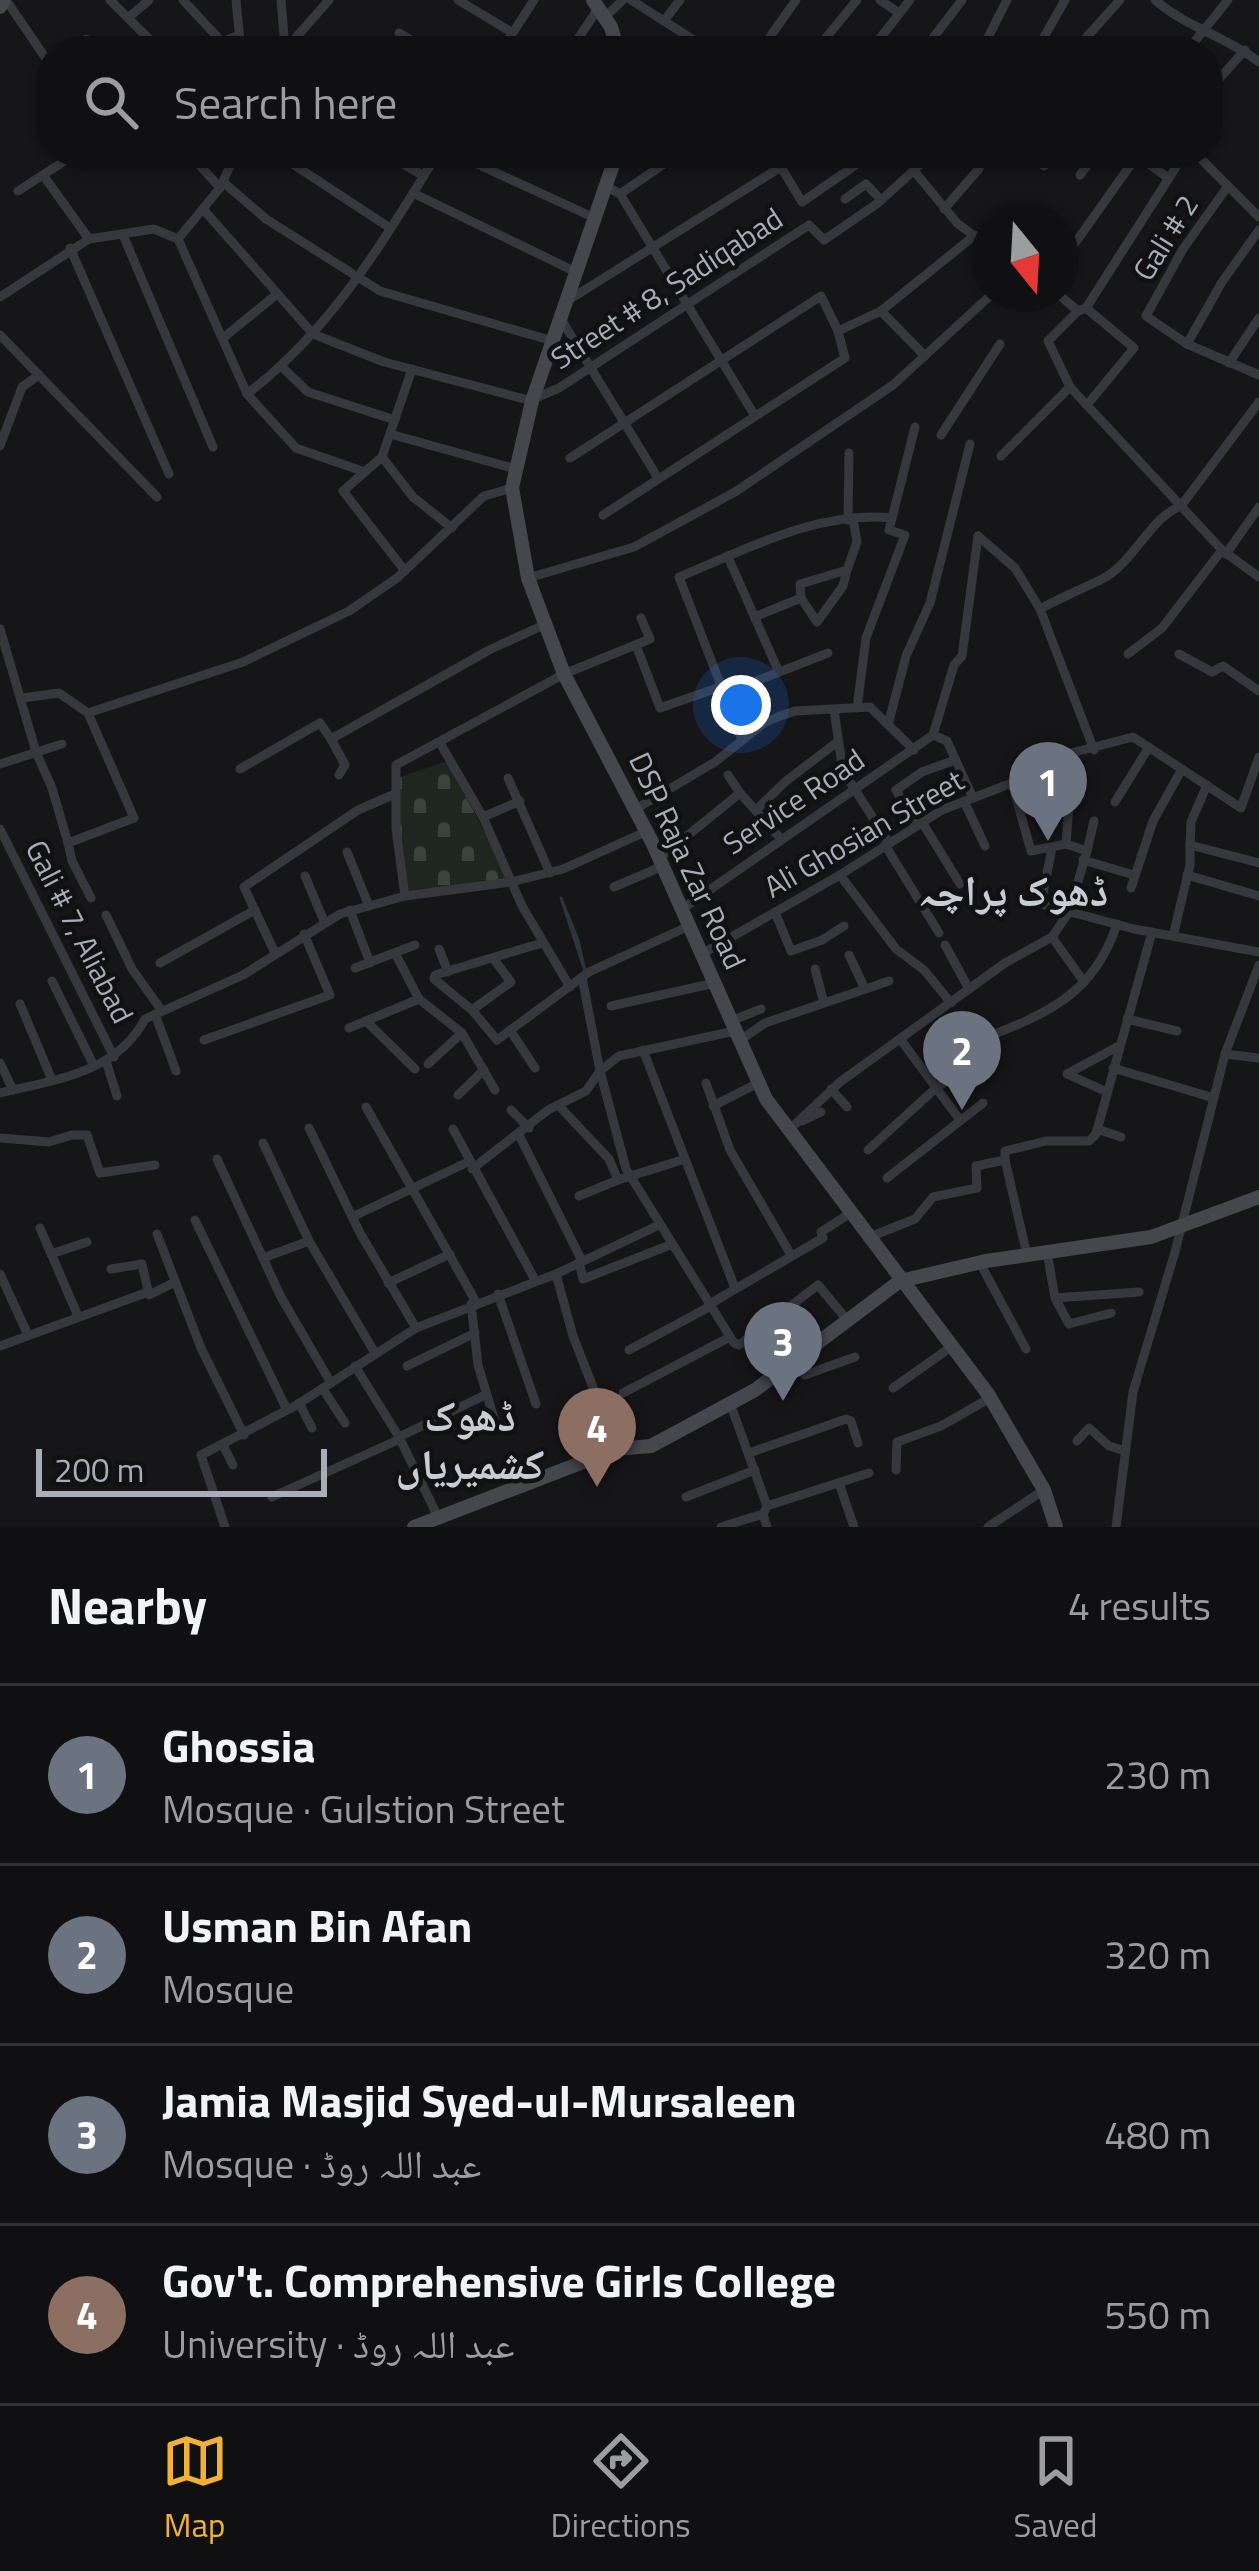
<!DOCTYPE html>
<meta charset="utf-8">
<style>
body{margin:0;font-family:"Titillium Web","Noto Naskh Arabic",sans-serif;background:#1e1e20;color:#f1f3f6}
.compass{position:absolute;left:971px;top:204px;width:108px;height:108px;border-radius:50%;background:#101012;box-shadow:0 3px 9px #0004;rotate:162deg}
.scale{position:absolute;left:36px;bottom:30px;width:291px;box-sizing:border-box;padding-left:12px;border:6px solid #a8adb8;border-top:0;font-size:33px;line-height:42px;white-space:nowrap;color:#a8adb8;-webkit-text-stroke:9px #111113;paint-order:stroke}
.you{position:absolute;left:741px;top:705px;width:42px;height:42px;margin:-30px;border:9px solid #fff;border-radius:50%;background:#1a73e8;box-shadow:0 0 0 18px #1a73e833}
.badge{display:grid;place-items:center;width:78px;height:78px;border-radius:50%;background:#f2b134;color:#fff;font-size:39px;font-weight:700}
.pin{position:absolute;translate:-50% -99px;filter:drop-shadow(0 3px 6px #0008)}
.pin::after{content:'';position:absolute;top:63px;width:42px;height:36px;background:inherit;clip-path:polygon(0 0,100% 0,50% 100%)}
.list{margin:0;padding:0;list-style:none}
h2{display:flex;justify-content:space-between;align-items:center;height:156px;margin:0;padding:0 48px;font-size:51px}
h2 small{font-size:39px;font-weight:400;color:#9c9d9f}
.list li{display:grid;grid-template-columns:78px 1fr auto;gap:36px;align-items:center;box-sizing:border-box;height:180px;padding:0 48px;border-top:3px solid #303032}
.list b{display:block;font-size:45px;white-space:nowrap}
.list p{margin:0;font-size:39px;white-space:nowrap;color:#9c9d9f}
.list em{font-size:39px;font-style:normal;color:#9c9d9f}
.icon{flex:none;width:66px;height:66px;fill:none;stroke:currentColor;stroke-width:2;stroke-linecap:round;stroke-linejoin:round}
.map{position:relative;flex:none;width:1259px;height:1527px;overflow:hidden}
.search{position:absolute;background:#101012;box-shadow:0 3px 9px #0004;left:36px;right:36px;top:36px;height:132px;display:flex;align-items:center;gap:30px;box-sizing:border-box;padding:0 42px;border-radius:48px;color:#9c9d9f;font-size:45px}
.sheet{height:876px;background:#101012}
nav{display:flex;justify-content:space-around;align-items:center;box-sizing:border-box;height:168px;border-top:3px solid #303032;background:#101012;font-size:33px;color:#9c9d9f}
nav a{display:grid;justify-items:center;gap:6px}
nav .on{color:#f2b134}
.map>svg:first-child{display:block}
.cemetery{fill:url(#cemetery-stones)}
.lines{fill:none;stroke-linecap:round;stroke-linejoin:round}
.stream{stroke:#2c353c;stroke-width:3}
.street{stroke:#37383d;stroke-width:9}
.secondary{stroke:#45474d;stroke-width:14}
.labels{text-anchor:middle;stroke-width:9;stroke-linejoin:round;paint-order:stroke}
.street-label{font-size:30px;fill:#a8adb8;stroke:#111113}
.district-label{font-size:42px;font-weight:bold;fill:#c9ccd4;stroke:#111113}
</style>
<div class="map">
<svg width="1259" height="1527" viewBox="0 0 1259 1527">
<defs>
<pattern id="cemetery-stones" width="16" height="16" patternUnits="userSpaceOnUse" patternTransform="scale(3)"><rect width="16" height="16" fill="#1e261f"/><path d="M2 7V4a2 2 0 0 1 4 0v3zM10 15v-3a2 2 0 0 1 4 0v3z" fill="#3c433d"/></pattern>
</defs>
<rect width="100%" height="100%" fill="#161618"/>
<polygon class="cemetery" points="447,761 510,880 407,893 397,811 400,777"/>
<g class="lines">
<polygon class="stream" points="561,898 578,940 585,971"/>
<g class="street">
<polyline points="6,0 51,66"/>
<polyline points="110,0 161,51"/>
<polyline points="183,0 222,42 239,35"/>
<polyline points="236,0 241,51"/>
<polyline points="281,0 285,48"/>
<polyline points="458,0 513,33"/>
<polyline points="631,0 711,51"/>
<polyline points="880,0 899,13"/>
<path d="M1155,0C1186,27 1227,37 1259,62"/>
<polyline points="605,17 623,0"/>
<polyline points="128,18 149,0"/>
<polyline points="664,21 680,0"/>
<polyline points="399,33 430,51"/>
<polyline points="86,39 97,51"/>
<polyline points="284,51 329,0"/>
<polyline points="501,51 534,0"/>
<polyline points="570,51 599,7"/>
<polyline points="760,51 796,0"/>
<polyline points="815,51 857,0"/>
<polyline points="870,51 910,0"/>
<polyline points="923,51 962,0"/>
<polyline points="981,51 1007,0"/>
<polyline points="1036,51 1065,0"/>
<polyline points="1099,51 1084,40 1120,0"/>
<polyline points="1187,51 1228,0"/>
<polyline points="1208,91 1245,50"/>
<polyline points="189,153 220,188"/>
<polyline points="276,153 390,228"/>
<polyline points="384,153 424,176"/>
<polyline points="453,153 597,219"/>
<polyline points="581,153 614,165"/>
<polyline points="1134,153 1167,177"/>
<polyline points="1195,153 1259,217"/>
<polyline points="1044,166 1053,153"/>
<polyline points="781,167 802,202 873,153"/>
<polyline points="915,172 957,223 989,247"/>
<polyline points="1080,175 1096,153"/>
<polyline points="223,182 266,219 380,291 553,341"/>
<polyline points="1228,186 1183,249 1146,316 1187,344 1259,375"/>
<polyline points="608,187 620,194 755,416"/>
<polyline points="18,191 77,153"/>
<polyline points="413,193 578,273"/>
<polyline points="620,194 680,153"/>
<polyline points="845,199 866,184 881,200"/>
<polyline points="203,209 313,334 384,362 532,401"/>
<polyline points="944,209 978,170 985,153"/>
<polyline points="123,235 213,447"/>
<polyline points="89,239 154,229 178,239 247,394 296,448 365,472"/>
<polyline points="178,239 220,188 236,153"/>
<polyline points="70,248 169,474"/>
<polyline points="1061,263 1139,153"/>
<polyline points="1058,294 1078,311 1086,308 1134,348 1087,405"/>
<polyline points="0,297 89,239 43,175"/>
<polyline points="567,301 781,167 778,159 790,153"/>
<polyline points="1086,308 1185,153"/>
<polyline points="881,311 925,356"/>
<polyline points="1078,311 1048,341 1070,387 1222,550 1259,577"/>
<polyline points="561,319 658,478"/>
<polyline points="0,335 157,497"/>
<polyline points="223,338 277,294"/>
<polyline points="1187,344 1222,282 1259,230"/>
<polyline points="1229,363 1259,318"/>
<polyline points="282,367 308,392 395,420"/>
<path d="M247,394C332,329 382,243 438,153"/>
<polyline points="533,399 559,388 809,225 824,240 878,203 933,153"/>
<polyline points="390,434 516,469"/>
<polyline points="941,435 1000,344"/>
<polyline points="0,446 22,387 39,375"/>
<polyline points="1001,456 1070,387"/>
<polyline points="382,457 413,497 452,528"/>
<polyline points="570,458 821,296 838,331"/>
<polyline points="603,515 845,358 838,331 881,311 975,235"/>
<polyline points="848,520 849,453"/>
<polyline points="978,536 1015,568 1040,609 1094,750"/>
<polyline points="1226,554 1259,507"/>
<polyline points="728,557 778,670"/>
<polyline points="847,570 857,542 853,519"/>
<polyline points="405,571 343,491 382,457 412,369"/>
<polyline points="528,578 634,547 735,492 893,385 992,294"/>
<path d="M1040,609C1060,598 1082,589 1102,579C1134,563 1149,518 1181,506L1259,402"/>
<polyline points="757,616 801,598 800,584 847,570 843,586 817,622 801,598"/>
<polyline points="0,629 36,752 52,788 68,843 134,818 88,713 59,693 22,698"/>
<polyline points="636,645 660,708 720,687"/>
<polyline points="1128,654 1162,628 1222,550"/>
<polyline points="1179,654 1212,672 1223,666 1259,691"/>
<polyline points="723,694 828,653"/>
<polyline points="857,708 866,638 905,535 889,530 915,427"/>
<polyline points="834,710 843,771 889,843"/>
<polyline points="88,713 243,662 349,611 397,578 484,496 512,488"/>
<polyline points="888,725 906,656 930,603 970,444"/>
<polyline points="933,735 954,665 962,656 978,536"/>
<polyline points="933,735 947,741 973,798"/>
<polyline points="331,739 345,765 339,775"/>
<path d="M742,740L679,577C745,550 818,510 892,518"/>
<polyline points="440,743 483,817 522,906 570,987"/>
<polyline points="0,764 62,744"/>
<polyline points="240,769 320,723 331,739 491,649 544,625"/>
<polyline points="728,775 740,793"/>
<polyline points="508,778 550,873"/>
<polyline points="1207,785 1191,822 1190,845 1259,863"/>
<polyline points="964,801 985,846"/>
<polyline points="1115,802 1149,747"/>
<polyline points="634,810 715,762 764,723 780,716 795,711 870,707 914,750"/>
<polyline points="756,810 786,781 836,743"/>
<polyline points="483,817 520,801"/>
<polyline points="922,822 960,884"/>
<polyline points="916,826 896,790 922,772 955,760"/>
<polyline points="0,829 114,1057"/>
<polyline points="68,843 72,861 91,898"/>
<polyline points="1066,844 1073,754"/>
<polyline points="885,845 939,933"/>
<polyline points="1052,848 1041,904 1134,929 1259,952"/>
<polyline points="1087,851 1094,821"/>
<polyline points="347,852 369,906"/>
<polyline points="660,858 740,793 780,838"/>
<polyline points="1083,860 1134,875"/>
<polyline points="840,875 896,949 924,970 951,1003"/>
<polyline points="1187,875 1259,896"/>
<polyline points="305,876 324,921"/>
<polyline points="614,887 663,866"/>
<polyline points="1131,888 1153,821 1182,769"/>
<polyline points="405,896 396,829 396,765 564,674 650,639 641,618"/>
<polyline points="682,909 933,735"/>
<polyline points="350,910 370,963"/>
<polyline points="775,912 791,951 822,940 844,926"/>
<polyline points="106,915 132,969 162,1011"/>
<polyline points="1173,936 1190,865 1190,845"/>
<polyline points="1052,937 1084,982"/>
<polyline points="542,943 435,975 434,979 472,1010 497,1040 589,972 689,926"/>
<polyline points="945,945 969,989"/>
<polyline points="439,949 448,972"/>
<polyline points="275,953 244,887 358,810 395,794"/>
<polyline points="395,953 419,999 462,1033 495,1090"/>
<polyline points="702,954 840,875 942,810 1012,783 1052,758 1133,737 1241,808 1259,757"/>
<polyline points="849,955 865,989"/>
<polyline points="160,963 255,910"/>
<polyline points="355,968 415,945"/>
<polyline points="815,969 824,1003"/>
<polyline points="582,977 600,1071 626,1169 734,1343 739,1345 818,1285 848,1321"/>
<polyline points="52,981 94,1066"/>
<polyline points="20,1004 52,1080"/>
<polyline points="611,1006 715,983"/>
<polyline points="472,1010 511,982 493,958"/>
<polyline points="155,1014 176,1071"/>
<polyline points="1127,1019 1177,1031"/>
<polyline points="366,1021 415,1069"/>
<polyline points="731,1021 761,1009"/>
<polyline points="349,1028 419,999"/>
<polyline points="510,1030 535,1068"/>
<polyline points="204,1040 330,995 304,934"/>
<polyline points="901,1040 960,1120"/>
<polyline points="739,1041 765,1023 889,981"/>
<polyline points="643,1050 735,1288"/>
<polyline points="1225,1054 1259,1058"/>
<polyline points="106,1061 117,1096"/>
<polyline points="0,1063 13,1090"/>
<polyline points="428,1064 462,1033"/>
<polyline points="1113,1068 1214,1098"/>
<polyline points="706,1083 730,1150 791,1255"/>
<polyline points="831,1089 847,1107"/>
<polyline points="1107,1092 1067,1074 1117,1047"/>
<path d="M0,1093C54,1080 117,1073 145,1019L243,975L340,914L405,896L511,882L563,869L645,832"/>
<polyline points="458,1095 484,1070"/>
<polyline points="713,1106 758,1083"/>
<polyline points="366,1107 476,1302"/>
<polyline points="560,1107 609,1159 618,1180 685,1159"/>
<polyline points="511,1110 529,1128"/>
<polyline points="802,1121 821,1112"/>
<polyline points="309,1128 360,1233 416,1328"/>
<polyline points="453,1129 535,1280"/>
<polyline points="1097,1129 1121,1137"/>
<polyline points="788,1131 840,1082 1005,963 1052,937 1069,912 1087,851 1066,844 1031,851 1012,783"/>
<polyline points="519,1135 581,1259"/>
<polyline points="0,1138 49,1142 72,1135 87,1135 100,1173 155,1165"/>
<polyline points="263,1143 309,1241 375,1353"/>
<path d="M868,1150L936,1088L986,1056L982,1039C1046,1014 1094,995 1117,924"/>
<polyline points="217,1159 281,1297 331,1383"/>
<polyline points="1005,1160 1027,1255"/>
<polyline points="472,1169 548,1110 586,1091 600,1071 619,1056 735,1031"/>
<polyline points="887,1178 983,1103"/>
<polyline points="579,1196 618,1180"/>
<polyline points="352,1217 468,1162"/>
<polyline points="195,1220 287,1410"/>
<polyline points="40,1228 78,1316"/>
<polyline points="157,1234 201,1348 244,1435"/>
<polyline points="867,1238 915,1219 933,1197 977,1188 976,1166 1005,1160 1005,1151 1046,1141 1089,1141 1096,1134 1152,932"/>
<polyline points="1047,1252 1055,1298 1069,1324 1111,1313"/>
<polyline points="51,1254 87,1242"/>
<polyline points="263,1258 309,1241"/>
<polyline points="579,1262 583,1279 670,1245"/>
<polyline points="980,1263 1026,1349"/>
<polyline points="111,1269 142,1264 149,1295 173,1283"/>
<polyline points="0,1274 28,1335"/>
<polyline points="556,1274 573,1336 617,1449"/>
<polyline points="388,1283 450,1254"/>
<polyline points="498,1294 536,1404"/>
<polyline points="1055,1298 1139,1292"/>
<polyline points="471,1304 478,1365 496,1425"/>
<polyline points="708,1305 823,1238 821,1232 849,1214"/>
<polyline points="0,1346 148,1292"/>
<polyline points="629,1350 709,1307"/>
<polyline points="795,1359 805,1375 855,1357"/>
<polyline points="355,1366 399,1437 438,1517"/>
<polyline points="407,1366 475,1333"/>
<polyline points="893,1388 951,1347"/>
<polyline points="323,1389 345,1423"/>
<polyline points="623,1393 730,1337"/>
<polyline points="299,1403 312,1428"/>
<polyline points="730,1403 767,1506 763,1514 767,1527"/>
<polyline points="399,1437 485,1395"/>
<polyline points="1077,1441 1089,1428 1109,1446 1125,1451"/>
<polyline points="223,1445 233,1465"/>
<polyline points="749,1453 846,1419 851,1421 858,1443"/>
<polyline points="896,1470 897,1442 941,1426 990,1398"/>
<polyline points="839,1483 854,1527"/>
<polyline points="272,1497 400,1439"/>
<polyline points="686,1497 755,1470"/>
<polyline points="767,1506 869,1473"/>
<polyline points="225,1527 201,1455 295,1406 416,1328 556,1274 659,1225"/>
<polyline points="721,1527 763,1514"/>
<polyline points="988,1527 1044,1490"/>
<polyline points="1116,1527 1133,1392 1175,1252 1225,1054 1259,965"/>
</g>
<g class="secondary">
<polyline points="593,0 611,27 618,51"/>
<polyline points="0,7 4,0"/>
<polyline points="617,153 532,401 512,488 528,578 564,674 652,842 766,1099 988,1394 1044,1490 1056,1527"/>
<polyline points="414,1527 617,1449 651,1446 755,1390 900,1281 986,1261 1151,1237 1259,1197"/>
</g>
</g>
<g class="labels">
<g class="street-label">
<text transform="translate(1166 238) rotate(-58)" y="10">Gali # 2</text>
<text transform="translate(667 289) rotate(-33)" y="10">Street # 8, Sadiqabad</text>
<text transform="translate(794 802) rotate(-34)" y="10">Service Road</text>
<text transform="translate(864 834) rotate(-30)" y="10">Ali Ghosian Street</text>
<text transform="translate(687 861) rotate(65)" y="10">DSP Raja Zar Road</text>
<text transform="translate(79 932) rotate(63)" y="10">Gali # 7, Aliabad</text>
</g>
<g class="district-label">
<text x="1013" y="906">ڈھوک پراچہ</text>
<text x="470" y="1431">ڈھوک<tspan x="470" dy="48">کشمیریاں</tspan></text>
</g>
</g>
</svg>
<svg class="compass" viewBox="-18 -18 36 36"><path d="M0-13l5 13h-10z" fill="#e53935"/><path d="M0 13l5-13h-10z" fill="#9c9d9f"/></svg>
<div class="scale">200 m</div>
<div class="you"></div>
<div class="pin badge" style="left:1048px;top:841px;background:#6b7280">1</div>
<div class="pin badge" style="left:962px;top:1110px;background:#6b7280">2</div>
<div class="pin badge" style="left:783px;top:1401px;background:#6b7280">3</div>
<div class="pin badge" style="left:597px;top:1487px;background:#8d6e63">4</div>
<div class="search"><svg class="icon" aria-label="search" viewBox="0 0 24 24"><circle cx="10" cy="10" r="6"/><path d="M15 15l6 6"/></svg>Search here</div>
</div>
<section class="sheet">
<h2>Nearby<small>4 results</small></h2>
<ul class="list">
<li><span class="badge" style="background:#6b7280">1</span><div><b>Ghossia</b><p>Mosque · Gulstion Street</p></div><em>230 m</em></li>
<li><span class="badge" style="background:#6b7280">2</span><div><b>Usman Bin Afan</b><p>Mosque</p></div><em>320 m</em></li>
<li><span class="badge" style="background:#6b7280">3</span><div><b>Jamia Masjid Syed-ul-Mursaleen</b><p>Mosque · عبد اللہ روڈ</p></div><em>480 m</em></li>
<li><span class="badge" style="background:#8d6e63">4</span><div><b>Gov't. Comprehensive Girls College</b><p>University · عبد اللہ روڈ</p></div><em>550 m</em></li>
</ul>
</section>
<nav>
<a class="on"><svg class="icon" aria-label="map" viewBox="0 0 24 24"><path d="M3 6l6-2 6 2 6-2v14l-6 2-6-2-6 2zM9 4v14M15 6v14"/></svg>Map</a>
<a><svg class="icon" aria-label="directions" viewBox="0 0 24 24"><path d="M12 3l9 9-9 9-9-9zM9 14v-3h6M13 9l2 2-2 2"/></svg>Directions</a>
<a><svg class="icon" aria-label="saved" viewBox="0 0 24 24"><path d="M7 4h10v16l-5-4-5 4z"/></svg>Saved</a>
</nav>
